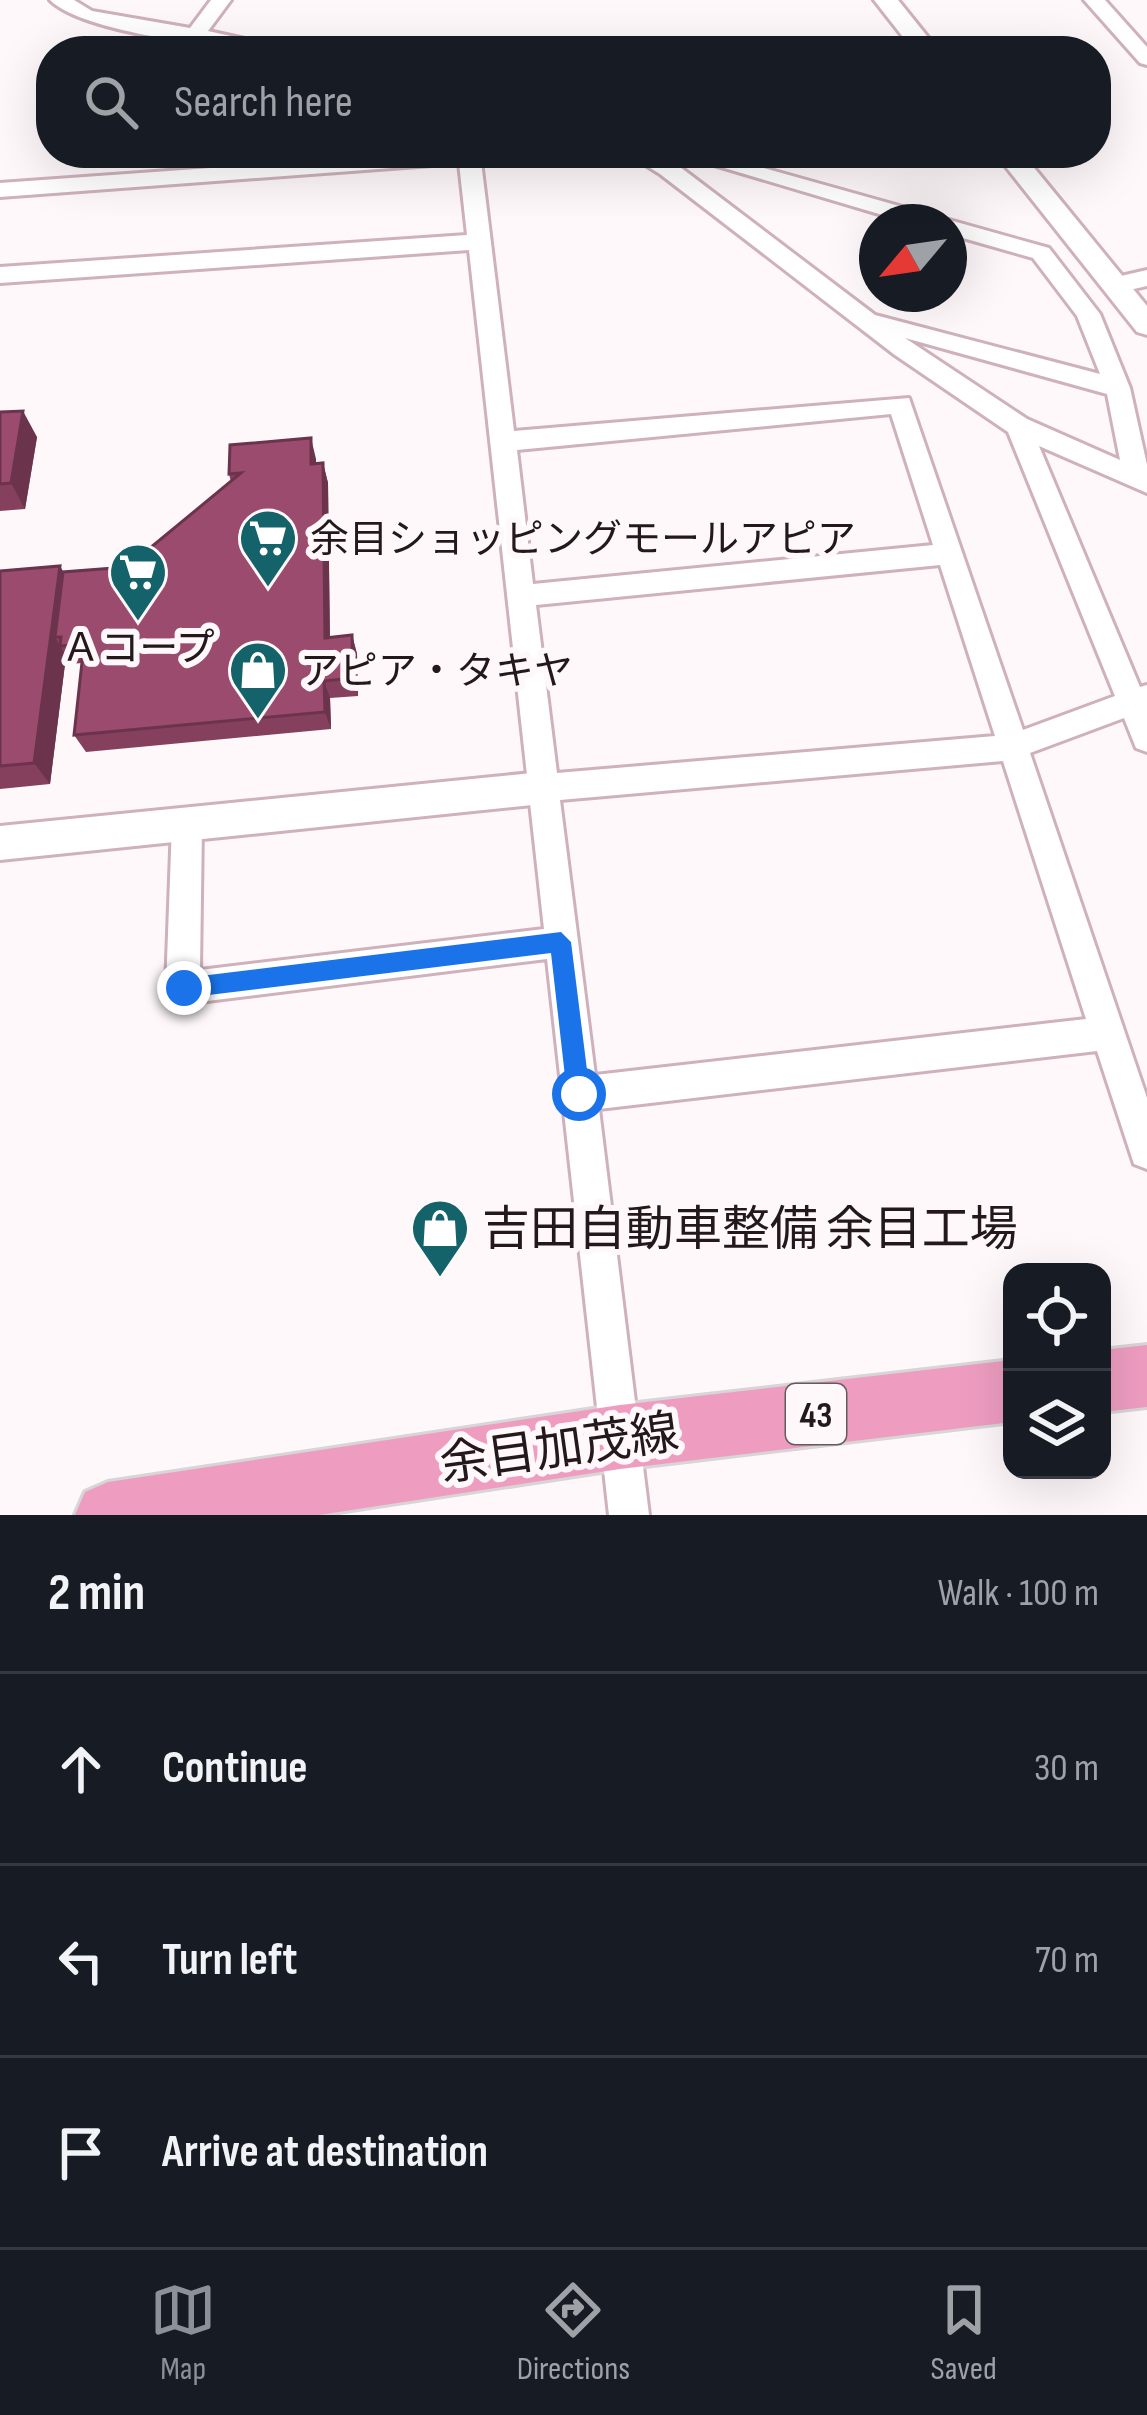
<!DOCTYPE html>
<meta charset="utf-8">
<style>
body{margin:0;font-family:"Sofia Sans Condensed","Noto Sans JP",sans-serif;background:#242831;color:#f1f3f6}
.controls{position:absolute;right:36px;bottom:36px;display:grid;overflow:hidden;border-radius:24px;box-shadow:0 12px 48px #0002}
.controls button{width:108px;height:108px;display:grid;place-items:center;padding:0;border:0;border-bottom:3px solid #363941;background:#171b24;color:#f1f3f6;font:60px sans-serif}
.compass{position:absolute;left:859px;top:204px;width:108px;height:108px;border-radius:50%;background:#171b24;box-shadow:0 12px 48px #0002;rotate:241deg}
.stop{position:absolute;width:36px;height:36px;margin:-27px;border:9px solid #1a73e8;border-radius:50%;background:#fff}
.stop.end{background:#1a73e8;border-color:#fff;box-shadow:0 3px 12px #0008}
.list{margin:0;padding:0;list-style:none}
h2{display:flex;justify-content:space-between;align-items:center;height:156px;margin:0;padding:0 48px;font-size:51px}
h2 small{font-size:39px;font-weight:400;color:#9ea1a6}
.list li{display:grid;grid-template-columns:78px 1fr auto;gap:36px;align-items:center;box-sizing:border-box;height:192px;padding:0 48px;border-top:3px solid #363941}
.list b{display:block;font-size:45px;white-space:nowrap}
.list em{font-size:39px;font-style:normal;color:#9ea1a6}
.icon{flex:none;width:66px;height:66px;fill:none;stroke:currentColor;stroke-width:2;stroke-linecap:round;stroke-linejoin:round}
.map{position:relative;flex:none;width:1147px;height:1515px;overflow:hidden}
.search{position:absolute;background:#171b24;box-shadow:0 12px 48px #0002;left:36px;right:36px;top:36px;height:132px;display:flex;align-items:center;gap:30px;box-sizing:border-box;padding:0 42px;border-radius:48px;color:#9ea1a6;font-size:45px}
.sheet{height:732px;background:#171b24}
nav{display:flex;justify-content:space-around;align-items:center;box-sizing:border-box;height:168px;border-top:3px solid #363941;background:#171b24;font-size:33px;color:#9ea1a6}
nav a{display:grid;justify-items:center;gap:6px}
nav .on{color:#8c9099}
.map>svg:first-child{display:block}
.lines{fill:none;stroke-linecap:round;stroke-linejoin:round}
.minor-casing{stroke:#cfb1bc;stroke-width:6}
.tertiary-casing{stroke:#cfb1bc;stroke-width:6}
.primary-casing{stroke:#d7d5d6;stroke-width:6}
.minor{fill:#fff;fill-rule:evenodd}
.tertiary{fill:#fff;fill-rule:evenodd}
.primary{fill:#ee9dc1;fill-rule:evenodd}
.wall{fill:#85405e}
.shaded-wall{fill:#6c344c}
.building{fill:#9b4b6d;stroke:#6c344c;stroke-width:3}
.route{fill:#1a73e8}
.labels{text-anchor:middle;stroke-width:12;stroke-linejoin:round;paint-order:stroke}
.shield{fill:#fef8fa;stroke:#655b5f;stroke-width:3}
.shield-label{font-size:36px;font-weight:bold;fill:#23181c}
.poi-label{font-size:39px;fill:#23181c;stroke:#fef8fa;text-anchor:start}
.near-poi-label{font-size:48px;fill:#23181c;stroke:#fef8fa;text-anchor:start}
.near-street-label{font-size:48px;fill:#23181c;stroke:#fef8fa}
</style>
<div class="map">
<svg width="1147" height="1515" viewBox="0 0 1147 1515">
<rect width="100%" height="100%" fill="#fef8fa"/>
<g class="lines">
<defs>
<g id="minor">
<path d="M50,0H74L92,11L190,28L211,0H231L208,31L300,51C246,51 87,36 50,0Z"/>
<polygon points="1084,0 1105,0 1147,47 1147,65 1140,63"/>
<path d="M419,153H480L514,431L909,398L1023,730L1115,696L1008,432L895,355L660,174L626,153H654L676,164L875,315L1100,374L1077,316L1033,258L949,234V222H906L674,153H710L1049,248L1100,314L1130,388L1147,465V493L1039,446L1140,687L1147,685V752L1136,748L1124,718L1030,753L1147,1098V1169L1134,1164L1097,1051L599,1109L649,1515H609L547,959L183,1004L171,999L166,988L172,824L176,814L187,810L198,814L202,824L200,970L544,929L469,250L0,283V267L467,235L459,163L0,197V183ZM905,338L1107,394L1120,460L1027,419ZM891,414L933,545L533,584L517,450ZM940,565L995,736L557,773L536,605ZM1003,761L1086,1019L595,1075L560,800Z"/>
<polygon points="1147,270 1147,286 1116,293 1104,285 1108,279"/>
</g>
<g id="tertiary">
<polygon points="874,0 898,0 939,51 914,51"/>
<polygon points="995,153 1022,153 1147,306 1147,335 1137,332"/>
<polygon points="542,772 555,777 560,788 555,799 542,804 0,860 0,826"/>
</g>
<g id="primary">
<polygon points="1147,1345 1147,1407 1102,1412 1102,1350"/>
<polygon points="1012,1360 1012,1422 620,1469 319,1515 75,1515 85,1492 108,1482 620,1405"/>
</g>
</defs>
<use href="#minor" class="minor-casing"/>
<use href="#tertiary" class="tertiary-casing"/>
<use href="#primary" class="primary-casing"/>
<use href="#minor" class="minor"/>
<use href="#tertiary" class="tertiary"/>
<use href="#primary" class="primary"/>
</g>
<g class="wall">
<polygon points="0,412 37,437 25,509 0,511"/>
<polygon points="316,459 316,463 323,463 328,483 330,638 352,635 357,654 358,696 330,698 331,729 86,752 74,735 82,663 71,664 66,656 50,784 0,789 0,571 60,566 63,572 127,567 231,482 229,474"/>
</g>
<g class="shaded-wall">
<polygon points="23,411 37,437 25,509 11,483"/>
<polygon points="311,438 316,459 316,484 311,464"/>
<polygon points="323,463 328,483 330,656 325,638"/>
<polygon points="60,566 74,591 61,637 55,637 66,656 50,784 34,763"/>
<polygon points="352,635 357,654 358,696 353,678"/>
<polygon points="324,681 330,698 331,729 325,712"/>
</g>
<g class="building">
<polygon points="23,411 11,483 0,484 0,412"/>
<polygon points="311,438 311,464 323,463 325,638 352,635 353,678 324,681 325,712 74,735 84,644 60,646 61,637 55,637 63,572 127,567 241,473 229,474 230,445"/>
<polygon points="60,566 34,763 0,766 0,571"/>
</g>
<polygon class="route" points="561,932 571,942 590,1094 579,1106 567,1094 551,953 184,998 173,988 184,978"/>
<defs>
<symbol id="supermarket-pin" viewBox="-11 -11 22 30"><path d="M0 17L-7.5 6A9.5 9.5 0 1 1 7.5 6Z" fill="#14636b" stroke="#fef8fa"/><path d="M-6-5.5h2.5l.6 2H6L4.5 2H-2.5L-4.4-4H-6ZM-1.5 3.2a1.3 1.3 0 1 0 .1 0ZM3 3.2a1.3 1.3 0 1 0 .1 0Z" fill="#fff"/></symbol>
<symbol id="shop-pin" viewBox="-11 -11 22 30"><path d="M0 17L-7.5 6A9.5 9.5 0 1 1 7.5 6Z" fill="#14636b" stroke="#fef8fa"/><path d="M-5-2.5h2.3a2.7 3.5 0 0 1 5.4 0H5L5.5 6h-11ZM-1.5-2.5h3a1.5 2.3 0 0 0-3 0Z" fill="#fff"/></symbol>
</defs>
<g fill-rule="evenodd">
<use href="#supermarket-pin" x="235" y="505" width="66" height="90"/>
<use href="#supermarket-pin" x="105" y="539" width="66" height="90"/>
<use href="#shop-pin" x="225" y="637" width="66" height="90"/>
<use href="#shop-pin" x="407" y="1195" width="66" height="90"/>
</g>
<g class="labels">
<rect class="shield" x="786" y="1384" width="60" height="60" rx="9"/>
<g class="shield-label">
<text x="816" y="1427">43</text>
</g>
<g class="poi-label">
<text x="310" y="552">余目ショッピングモールアピア</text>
<text x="138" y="661" text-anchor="middle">Ａコープ</text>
<text x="300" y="684">アピア・タキヤ</text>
</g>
<g class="near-poi-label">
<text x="482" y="1245">吉田自動車整備 余目工場</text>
</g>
<g class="near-street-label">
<text transform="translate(559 1447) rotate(-8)" y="17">余目加茂線</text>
</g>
</g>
</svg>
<div class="controls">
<button><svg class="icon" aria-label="locate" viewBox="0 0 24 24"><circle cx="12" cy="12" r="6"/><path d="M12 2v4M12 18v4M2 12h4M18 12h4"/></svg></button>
<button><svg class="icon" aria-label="layers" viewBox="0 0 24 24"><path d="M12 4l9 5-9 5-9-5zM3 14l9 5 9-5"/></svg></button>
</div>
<svg class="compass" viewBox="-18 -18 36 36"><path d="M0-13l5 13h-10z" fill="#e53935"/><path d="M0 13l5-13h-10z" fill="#9ea1a6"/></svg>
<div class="stop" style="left:579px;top:1094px"></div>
<div class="stop end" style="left:184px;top:988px"></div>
<div class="search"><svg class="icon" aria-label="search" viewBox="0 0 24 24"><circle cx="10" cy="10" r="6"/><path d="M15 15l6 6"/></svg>Search here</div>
</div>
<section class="sheet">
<h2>2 min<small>Walk · 100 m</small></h2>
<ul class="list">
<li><svg class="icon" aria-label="ahead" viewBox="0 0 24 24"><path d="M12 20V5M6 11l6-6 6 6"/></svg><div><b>Continue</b></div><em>30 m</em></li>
<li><svg class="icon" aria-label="left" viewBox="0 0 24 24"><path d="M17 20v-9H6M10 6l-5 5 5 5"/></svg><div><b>Turn left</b></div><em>70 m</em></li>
<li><svg class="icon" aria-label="arrive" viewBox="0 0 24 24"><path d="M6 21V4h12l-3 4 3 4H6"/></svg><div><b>Arrive at destination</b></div></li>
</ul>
</section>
<nav>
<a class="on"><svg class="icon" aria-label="map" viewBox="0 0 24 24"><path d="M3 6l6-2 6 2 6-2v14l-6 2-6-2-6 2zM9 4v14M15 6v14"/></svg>Map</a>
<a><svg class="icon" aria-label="directions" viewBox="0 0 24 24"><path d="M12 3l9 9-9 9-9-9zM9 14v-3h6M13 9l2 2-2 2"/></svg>Directions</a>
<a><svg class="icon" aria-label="saved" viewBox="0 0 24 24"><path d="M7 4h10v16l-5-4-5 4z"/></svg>Saved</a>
</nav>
